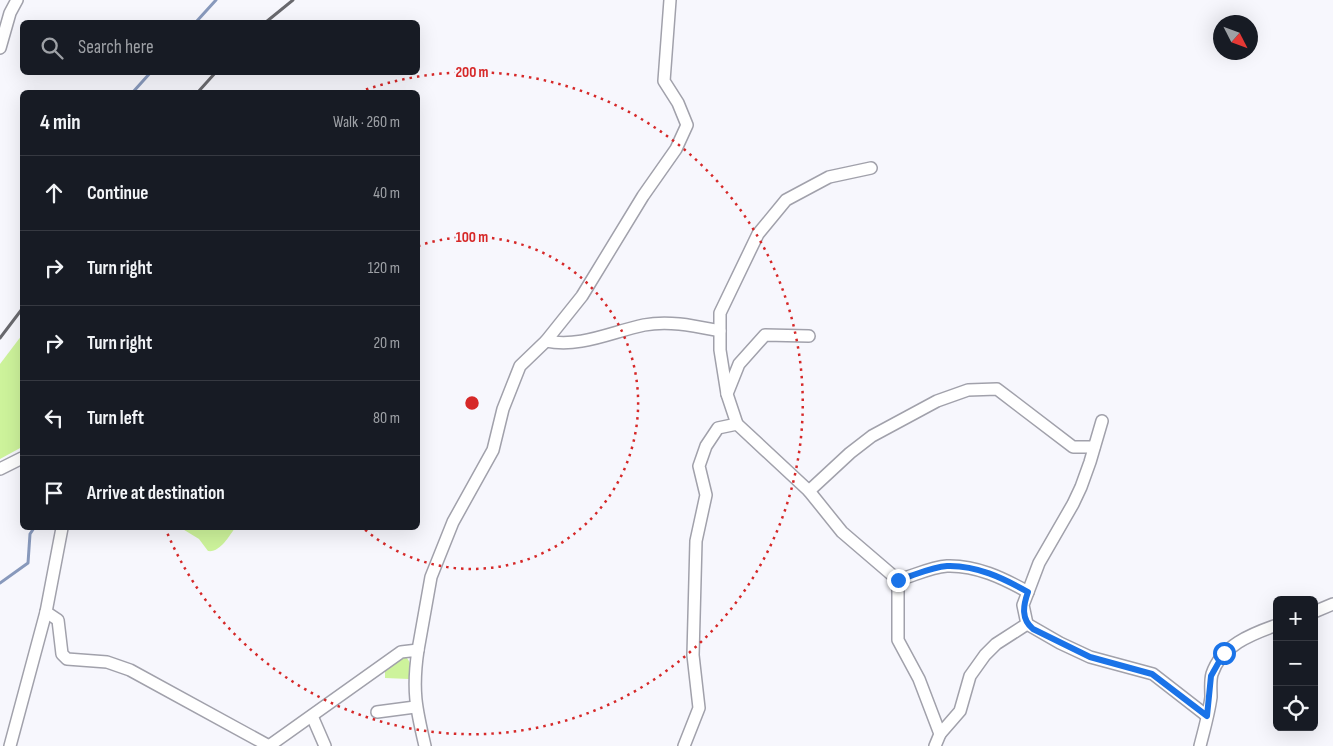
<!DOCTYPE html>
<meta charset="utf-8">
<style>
body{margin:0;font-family:"Sofia Sans Condensed",sans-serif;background:#20242c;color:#f1f3f6}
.controls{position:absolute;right:15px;bottom:15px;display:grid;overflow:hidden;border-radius:8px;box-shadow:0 5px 20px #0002}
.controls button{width:45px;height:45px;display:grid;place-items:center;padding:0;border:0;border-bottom:1px solid #363941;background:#171b24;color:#f1f3f6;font:25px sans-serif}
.compass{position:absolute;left:1213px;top:15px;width:45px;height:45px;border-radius:50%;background:#171b24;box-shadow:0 5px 20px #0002;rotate:132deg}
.stop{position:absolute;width:15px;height:15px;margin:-11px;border:4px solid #1a73e8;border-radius:50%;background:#fff}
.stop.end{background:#1a73e8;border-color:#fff;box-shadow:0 1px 5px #0008}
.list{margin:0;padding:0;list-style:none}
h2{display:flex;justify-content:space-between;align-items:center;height:65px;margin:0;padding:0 20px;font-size:21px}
h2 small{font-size:16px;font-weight:400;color:#9ea1a6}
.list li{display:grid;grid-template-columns:32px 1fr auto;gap:15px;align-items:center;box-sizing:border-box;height:75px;padding:0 20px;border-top:1px solid #363941}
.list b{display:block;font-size:19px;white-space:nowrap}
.list em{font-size:16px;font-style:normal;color:#9ea1a6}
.icon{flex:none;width:28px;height:28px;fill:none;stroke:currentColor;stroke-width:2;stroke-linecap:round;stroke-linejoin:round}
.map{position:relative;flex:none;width:1333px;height:746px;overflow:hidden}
.search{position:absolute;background:#171b24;box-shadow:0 5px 20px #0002;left:20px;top:20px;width:400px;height:55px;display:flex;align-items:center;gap:12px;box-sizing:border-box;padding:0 18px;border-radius:8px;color:#9ea1a6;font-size:19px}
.panel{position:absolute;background:#171b24;box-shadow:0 5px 20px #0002;left:20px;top:90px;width:400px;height:440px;border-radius:8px}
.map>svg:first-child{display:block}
.green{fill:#cdf39b}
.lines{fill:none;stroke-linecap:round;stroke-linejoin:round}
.stream{stroke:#8899bc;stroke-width:3}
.street-casing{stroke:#a1a1ab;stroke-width:14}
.street{stroke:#fff;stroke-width:11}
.rail{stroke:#69696e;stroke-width:3}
.route{stroke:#1a73e8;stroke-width:6}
.ring{fill:none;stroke:#d62828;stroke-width:2.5;stroke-dasharray:2.5 5}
.centre{fill:#d62828;stroke:#f7f7fd;stroke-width:2.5}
.ring-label{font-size:15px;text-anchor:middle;font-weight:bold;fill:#d62828;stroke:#f7f7fd;stroke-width:5;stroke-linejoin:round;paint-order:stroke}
</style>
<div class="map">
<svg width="1333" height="746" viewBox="0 0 1333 746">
<rect width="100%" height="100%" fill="#f7f7fd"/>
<g class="green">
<polygon points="22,335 22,447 0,459 0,364"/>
<path d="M181,528H235C229,536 220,553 208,551L199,539Z"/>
<polygon points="402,656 406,656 410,663 409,679 385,678 385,668"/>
</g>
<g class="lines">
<g class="stream">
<polyline points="196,22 216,0"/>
<polyline points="133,92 151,72"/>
<polyline points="0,583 28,563 30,534 34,528"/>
</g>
<defs>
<g id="street">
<polyline points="0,48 10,13 17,0"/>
<path d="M546,341C580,348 611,332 644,325C669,320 695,326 720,331"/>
<polyline points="727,394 720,350 720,313 758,234 786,200 829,177 871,168"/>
<polyline points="737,424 727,394 739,364 765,335 809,336"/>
<polyline points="0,469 22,458"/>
<polyline points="809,491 850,453 872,436 937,401 968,390 997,389 1073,447 1094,447"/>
<path d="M898,580C913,576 931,567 947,566C976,565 1003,578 1028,592"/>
<polyline points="46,612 58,620 62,654 67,659 107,662 130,670 269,746"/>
<polyline points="1314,612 1333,604"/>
<polyline points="1027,624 1060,643 1090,657 1153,674 1207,716"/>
<polyline points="418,650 431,577 453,522 493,450 503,409 520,366 546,341 582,296 643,196 676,149 687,125 678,103 664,81 670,0"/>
<polyline points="377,712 415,707"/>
<polyline points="312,716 325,746"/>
<polyline points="940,734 960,711 970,676 985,655 996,644 1027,624 1023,605 1028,592 1039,563 1073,504 1081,487 1090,462 1102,421"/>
<polyline points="10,746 46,612 62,528"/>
<path d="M269,746L401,652L418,650C412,690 416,708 425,746"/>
<polyline points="684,746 699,708 693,655 696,541 706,495 699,466 706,446 718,428 737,424 809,491 842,532 898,580 898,640 919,679 940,734 935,746"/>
<path d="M1200,746C1204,730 1209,713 1211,697C1211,690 1210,681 1212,674C1221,646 1251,634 1277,625"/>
</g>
</defs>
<use href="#street" class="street-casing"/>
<use href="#street" class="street"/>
<g class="rail">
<polyline points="266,22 293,0"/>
<polyline points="198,92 216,72"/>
<polyline points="0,338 22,309"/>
</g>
</g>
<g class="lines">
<path class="route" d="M898,580C913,576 931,567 947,566C976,565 1003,578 1028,592C1023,606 1021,619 1033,629L1090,657L1152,674L1207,716L1211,676L1224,653"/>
</g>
<g class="ring">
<path d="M418 246A166 166 0 1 1 363 528"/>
<path d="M359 92A331 331 0 1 1 166 530"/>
</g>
<circle cx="472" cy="403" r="8" class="centre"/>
<g class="ring-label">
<text x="472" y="77">200 m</text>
<text x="472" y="242">100 m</text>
</g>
</svg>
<div class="controls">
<button>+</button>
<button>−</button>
<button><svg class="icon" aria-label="locate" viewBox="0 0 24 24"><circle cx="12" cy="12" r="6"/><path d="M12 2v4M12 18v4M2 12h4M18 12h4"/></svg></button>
</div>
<svg class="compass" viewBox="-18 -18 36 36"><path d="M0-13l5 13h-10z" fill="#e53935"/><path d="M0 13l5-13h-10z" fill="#9ea1a6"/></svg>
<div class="stop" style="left:1224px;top:653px"></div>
<div class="stop end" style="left:898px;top:580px"></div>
<div class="search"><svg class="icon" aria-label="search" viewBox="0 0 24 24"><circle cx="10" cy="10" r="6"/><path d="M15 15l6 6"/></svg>Search here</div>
<section class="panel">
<h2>4 min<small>Walk · 260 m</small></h2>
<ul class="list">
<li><svg class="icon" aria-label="ahead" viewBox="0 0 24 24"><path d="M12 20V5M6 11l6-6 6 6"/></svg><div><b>Continue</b></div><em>40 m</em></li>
<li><svg class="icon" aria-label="right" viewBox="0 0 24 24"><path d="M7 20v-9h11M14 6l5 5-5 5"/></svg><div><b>Turn right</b></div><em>120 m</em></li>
<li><svg class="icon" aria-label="right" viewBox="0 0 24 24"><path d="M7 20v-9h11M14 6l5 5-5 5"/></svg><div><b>Turn right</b></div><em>20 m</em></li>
<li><svg class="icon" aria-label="left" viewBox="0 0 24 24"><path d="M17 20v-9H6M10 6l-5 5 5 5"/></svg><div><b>Turn left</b></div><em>80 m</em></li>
<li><svg class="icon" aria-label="arrive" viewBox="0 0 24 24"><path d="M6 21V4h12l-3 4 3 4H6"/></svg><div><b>Arrive at destination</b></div></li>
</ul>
</section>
</div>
